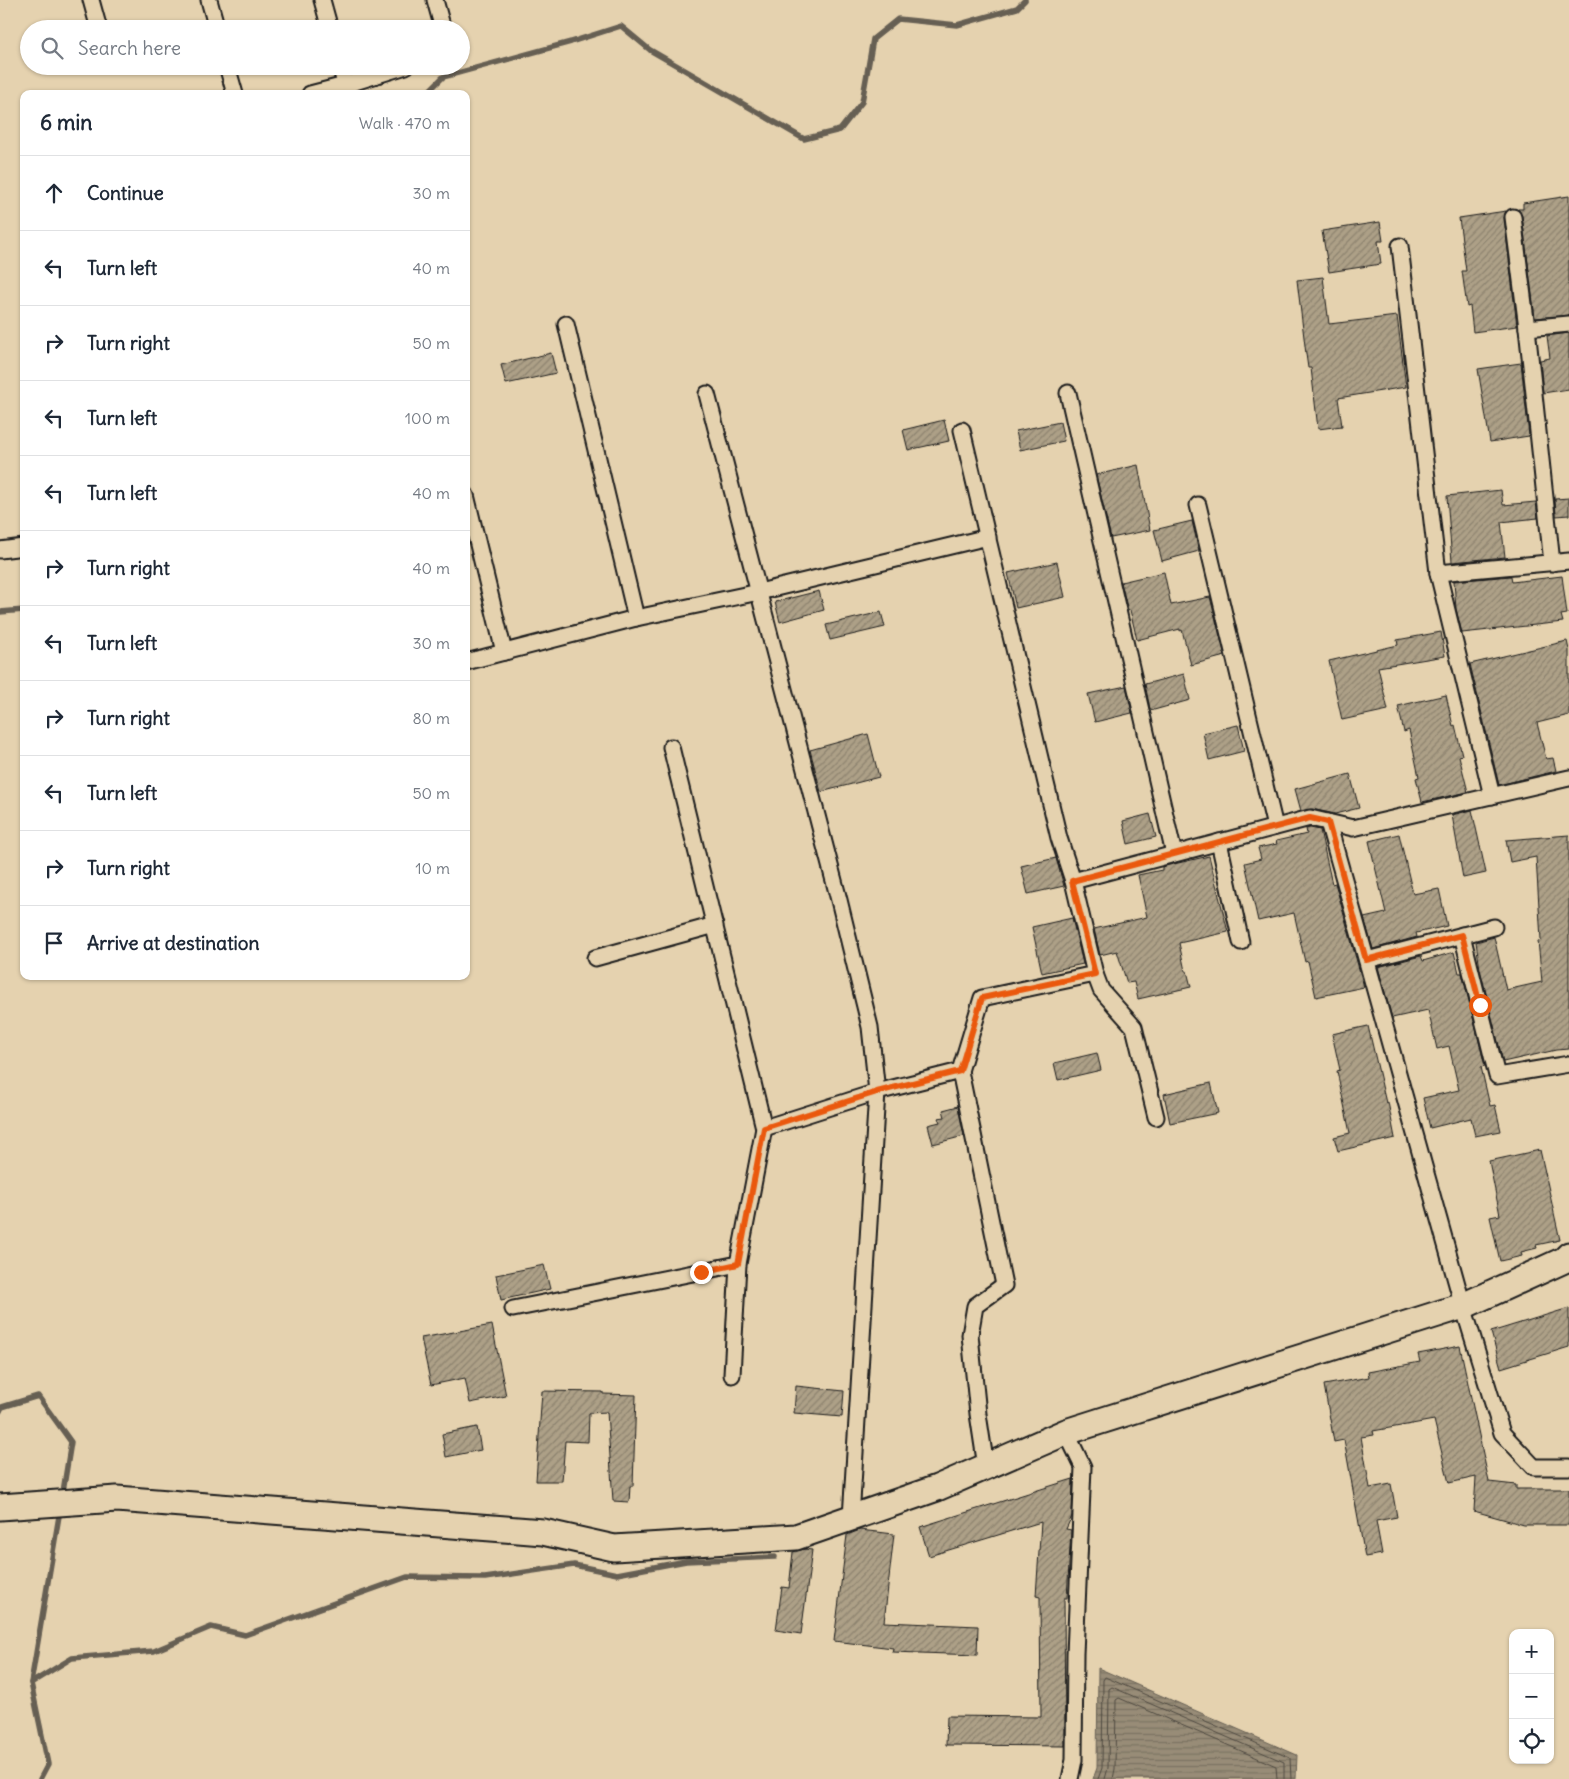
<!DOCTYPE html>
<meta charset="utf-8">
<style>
body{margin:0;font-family:Delius,sans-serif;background:#f2f2f3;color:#1f2937}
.controls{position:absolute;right:15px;bottom:15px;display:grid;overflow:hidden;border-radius:10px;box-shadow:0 1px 4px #0004}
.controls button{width:45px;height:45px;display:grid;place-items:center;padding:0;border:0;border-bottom:1px solid #e0e1e3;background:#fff;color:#1f2937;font:25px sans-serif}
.stop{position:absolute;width:15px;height:15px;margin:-11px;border:4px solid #ea580c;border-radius:50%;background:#fff}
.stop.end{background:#ea580c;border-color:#fff;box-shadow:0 1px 5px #0008}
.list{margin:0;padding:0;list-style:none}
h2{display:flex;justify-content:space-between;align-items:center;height:65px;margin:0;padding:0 20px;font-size:21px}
h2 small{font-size:16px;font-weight:400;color:#747a83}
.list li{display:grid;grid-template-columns:32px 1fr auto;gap:15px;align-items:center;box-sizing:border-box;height:75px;padding:0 20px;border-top:1px solid #e0e1e3}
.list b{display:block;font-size:19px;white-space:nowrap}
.list em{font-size:16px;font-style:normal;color:#747a83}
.icon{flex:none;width:28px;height:28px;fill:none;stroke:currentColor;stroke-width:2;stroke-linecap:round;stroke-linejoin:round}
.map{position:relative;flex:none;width:1569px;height:1779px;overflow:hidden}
.search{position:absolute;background:#fff;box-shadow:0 1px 4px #0004;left:20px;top:20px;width:450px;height:55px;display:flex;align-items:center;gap:12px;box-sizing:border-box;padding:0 18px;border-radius:28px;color:#747a83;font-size:19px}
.panel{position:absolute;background:#fff;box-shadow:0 1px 4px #0004;left:20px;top:90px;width:450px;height:890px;border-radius:10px}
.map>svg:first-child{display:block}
.water{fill:url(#water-rules);stroke:#665f53}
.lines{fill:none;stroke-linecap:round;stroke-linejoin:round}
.shore{stroke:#4e4940;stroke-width:1}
.stream{stroke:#665f53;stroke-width:5.5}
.building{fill:url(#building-hatch);stroke:#1c1c1c}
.street-casing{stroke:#1c1c1c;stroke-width:19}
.primary-casing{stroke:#1c1c1c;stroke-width:29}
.street{stroke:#e5d2af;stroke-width:15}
.primary{stroke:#e5d2af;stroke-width:25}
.route{stroke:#ea580c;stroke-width:6}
</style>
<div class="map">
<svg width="1569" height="1779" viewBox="0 0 1569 1779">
<defs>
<pattern id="water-rules" width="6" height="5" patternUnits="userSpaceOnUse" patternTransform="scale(1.25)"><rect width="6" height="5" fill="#988c77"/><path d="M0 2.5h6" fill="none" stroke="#7b7261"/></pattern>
<pattern id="building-hatch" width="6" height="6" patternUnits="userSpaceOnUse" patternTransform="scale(1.25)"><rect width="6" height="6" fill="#ada087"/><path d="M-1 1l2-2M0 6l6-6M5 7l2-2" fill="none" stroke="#8c826e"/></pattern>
</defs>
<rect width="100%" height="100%" fill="#e5d2af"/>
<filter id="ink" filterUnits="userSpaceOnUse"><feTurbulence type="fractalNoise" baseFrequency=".02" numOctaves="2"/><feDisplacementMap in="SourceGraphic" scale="10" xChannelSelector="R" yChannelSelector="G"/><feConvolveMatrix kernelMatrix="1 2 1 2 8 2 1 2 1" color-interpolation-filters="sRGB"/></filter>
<g filter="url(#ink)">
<polygon class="water" points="1098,1668 1297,1755 1296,1779 1093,1779 1097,1768"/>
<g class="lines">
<g class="shore">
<polyline points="1098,1779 1102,1768 1103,1680 1105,1677 1290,1758 1291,1779"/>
<polyline points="1105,1779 1108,1768 1109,1689 1112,1687 1284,1762 1284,1779"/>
<polyline points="1113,1779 1115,1769 1116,1700 1119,1698 1276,1766 1277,1779"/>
</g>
<g class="stream">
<polyline points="426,94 443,77 571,42 621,26 650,50 804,139 840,130 862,102 873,39 898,19 957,25 1017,8 1025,0"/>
<polyline points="0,612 24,610"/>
<polyline points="0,1411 2,1407 38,1396 71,1442 62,1498"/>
<polyline points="31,1683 72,1658 154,1651 211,1627 245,1635 407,1577 485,1578 574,1565 617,1574 686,1561 775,1557"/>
<polyline points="40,1779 48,1764 31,1683 60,1510"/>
</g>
</g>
<g class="building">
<polygon points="1569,196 1569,315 1535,318 1522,216 1518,209 1523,209 1523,203"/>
<polygon points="1506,211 1504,218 1517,326 1473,332 1470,306 1467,307 1462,271 1466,271 1459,218"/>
<polygon points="1380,222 1383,241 1378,241 1381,264 1329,272 1322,231"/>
<polygon points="1323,277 1329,324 1397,316 1406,387 1338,398 1342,426 1318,429 1311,368 1308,368 1306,354 1297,280"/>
<polygon points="1569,333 1569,389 1543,393 1540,360 1550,358 1547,336"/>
<polygon points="551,353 556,373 506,384 501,365"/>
<polygon points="1521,363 1529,436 1490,442 1478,369"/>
<polygon points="944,420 949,441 908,450 903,430"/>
<polygon points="1060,422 1064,441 1020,450 1016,431"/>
<polygon points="1138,465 1150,530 1111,538 1096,475"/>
<polygon points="1501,490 1503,505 1536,502 1538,518 1501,522 1505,557 1452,562 1447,496"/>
<polygon points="1569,498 1569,515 1556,516 1555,499"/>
<polygon points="1192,521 1199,551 1162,561 1154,530"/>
<polygon points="1057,562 1065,597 1016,608 1008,573"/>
<polygon points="1164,572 1171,605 1210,597 1225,656 1191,665 1182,630 1180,631 1180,629 1137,640 1130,610 1128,611 1121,582"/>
<polygon points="1511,576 1512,582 1562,576 1567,614 1561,615 1563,622 1462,633 1456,609 1454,581"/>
<polygon points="819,591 824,610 780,622 775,602"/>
<polygon points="881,612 885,627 830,640 826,625"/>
<polygon points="1441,632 1445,656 1378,667 1388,710 1342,720 1329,661 1398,645 1397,640"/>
<polygon points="1567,641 1569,650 1569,715 1537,723 1546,759 1553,758 1556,771 1499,785 1470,664"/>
<polygon points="1184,674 1190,700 1154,710 1150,709 1145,684"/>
<polygon points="1126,686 1132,713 1095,722 1088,694"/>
<polygon points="1446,695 1453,726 1455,725 1462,755 1459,756 1468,792 1422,802 1416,778 1419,777 1409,730 1404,732 1398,706"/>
<polygon points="1238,725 1244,751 1209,760 1203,733"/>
<polygon points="868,734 879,777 821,792 810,750"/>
<polygon points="1350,774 1359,808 1335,814 1312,809 1301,811 1295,789"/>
<polygon points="1472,810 1486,873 1463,878 1452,815"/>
<polygon points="1150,814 1156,837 1128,844 1123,821"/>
<polygon points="1310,828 1320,830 1332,884 1335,883 1364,987 1316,997 1308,961 1305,962 1294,913 1258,921 1245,863 1261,859 1258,848 1277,844 1276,841 1307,834 1306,829"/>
<polygon points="1399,834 1413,894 1439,889 1447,926 1416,933 1417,937 1373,949 1364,918 1386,913 1369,841"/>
<polygon points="1569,835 1569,1049 1556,1050 1503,1062 1480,969 1476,942 1494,937 1506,990 1542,982 1538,941 1541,940 1536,857 1510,862 1506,840"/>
<polygon points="1209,856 1228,932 1179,943 1185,971 1187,971 1191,987 1138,999 1134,982 1127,983 1117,951 1100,955 1094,929 1147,917 1138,875 1162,870 1162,867 1165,866"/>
<polygon points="1056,858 1064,886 1028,894 1021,866"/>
<polygon points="1072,918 1083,964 1042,973 1032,927"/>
<polygon points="1454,952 1459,973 1462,973 1485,1066 1481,1067 1490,1106 1495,1105 1501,1131 1475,1136 1471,1118 1430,1128 1423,1098 1459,1090 1449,1046 1437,1049 1428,1010 1392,1018 1378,967 1421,956 1423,961"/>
<polygon points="1368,1026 1386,1103 1388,1102 1395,1138 1338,1151 1334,1137 1350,1133 1337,1071 1340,1070 1332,1034"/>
<polygon points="1097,1053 1101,1070 1058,1080 1054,1063"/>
<polygon points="1211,1083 1218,1113 1170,1123 1164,1094"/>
<polygon points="958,1106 964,1136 933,1144 928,1125 940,1122 938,1118 945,1117 943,1110"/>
<polygon points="1540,1150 1560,1240 1536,1245 1537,1248 1521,1252 1522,1256 1500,1261 1490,1217 1500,1215 1489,1161"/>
<polygon points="544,1265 550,1289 501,1300 496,1275"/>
<polygon points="1569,1308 1569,1347 1501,1368 1491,1332"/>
<polygon points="492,1325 506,1396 470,1403 465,1378 431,1385 421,1338"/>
<polygon points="1460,1346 1489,1482 1516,1485 1516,1489 1569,1489 1569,1525 1524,1525 1474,1511 1476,1477 1449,1483 1434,1420 1373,1431 1374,1435 1361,1437 1370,1488 1391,1484 1397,1517 1376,1521 1382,1554 1365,1557 1344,1440 1334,1442 1324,1385 1369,1377 1368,1372 1420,1362 1418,1354"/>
<polygon points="796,1386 844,1391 842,1417 794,1413"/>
<polygon points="542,1391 603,1392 603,1394 636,1395 633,1486 630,1486 629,1502 613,1501 607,1412 589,1413 588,1442 565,1441 562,1481 536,1481"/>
<polygon points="477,1427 481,1450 446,1457 442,1434"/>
<polygon points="1073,1479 1072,1516 1066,1529 1071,1530 1067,1598 1064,1598 1065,1746 946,1745 947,1716 1041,1717 1040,1597 1036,1596 1041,1522 929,1556 920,1527"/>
<polygon points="860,1530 894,1534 884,1622 978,1626 977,1655 892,1652 893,1648 834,1641 847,1535"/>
<polygon points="804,1549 812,1550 801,1634 776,1630 782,1587 789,1588 793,1552"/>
</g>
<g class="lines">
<defs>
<g id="street">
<polyline points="91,0 99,29"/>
<polyline points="209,0 217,29"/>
<polyline points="322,0 330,29"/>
<polyline points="435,0 443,29"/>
<polyline points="227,66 235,94"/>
<polyline points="340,66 348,94"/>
<polyline points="310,94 345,85 406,66"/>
<polyline points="1513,217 1527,328 1552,563"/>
<polyline points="1400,246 1438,573 1492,796"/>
<polyline points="566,324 636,618"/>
<polyline points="1527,328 1569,324"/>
<polyline points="1068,393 1174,854"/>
<polyline points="707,394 839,900 870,1027 877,1092 851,1518"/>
<polyline points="466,495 504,652"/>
<polyline points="1198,505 1275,827"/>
<polyline points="0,550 24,547"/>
<polyline points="1438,573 1569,561"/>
<polyline points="466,662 636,618 759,592 988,537"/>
<polyline points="671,747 764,1128 738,1264 732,1375"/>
<polyline points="1328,822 1463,1306 1502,1433 1534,1467 1569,1467"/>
<polyline points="1219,842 1241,942"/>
<polyline points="1073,881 1310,818 1353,828 1569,778"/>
<polyline points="1462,935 1497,1076 1569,1064"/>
<polyline points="595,958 715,925"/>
<polyline points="1367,960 1494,927"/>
<polyline points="1095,974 1101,990 1134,1027 1156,1117"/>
<polyline points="960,1071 1004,1285 975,1306 970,1335 978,1414 986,1467"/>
<polyline points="764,1128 877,1092 960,1071 982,998 1095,974 1073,881 1059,838 962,430"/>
<polyline points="513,1309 738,1264"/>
<polyline points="1066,1432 1083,1467 1075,1654 1074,1760 1070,1779"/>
</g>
<polyline id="primary" points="0,1507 117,1499 543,1532 614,1548 796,1537 937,1488 1066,1432 1463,1306 1564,1260 1569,1255"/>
</defs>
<use href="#street" class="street-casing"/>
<use href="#primary" class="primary-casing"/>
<use href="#street" class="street"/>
<use href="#primary" class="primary"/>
</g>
</g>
<g class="lines" filter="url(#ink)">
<polyline class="route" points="701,1272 738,1264 764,1128 877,1092 960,1071 982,998 1095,974 1072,881 1310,818 1328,822 1366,960 1462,935 1480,1005"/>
</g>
</svg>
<div class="controls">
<button>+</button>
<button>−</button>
<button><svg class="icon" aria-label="locate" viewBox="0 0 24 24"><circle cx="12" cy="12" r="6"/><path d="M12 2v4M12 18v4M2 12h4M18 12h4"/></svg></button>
</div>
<div class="stop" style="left:1480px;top:1005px"></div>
<div class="stop end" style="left:701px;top:1272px"></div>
<div class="search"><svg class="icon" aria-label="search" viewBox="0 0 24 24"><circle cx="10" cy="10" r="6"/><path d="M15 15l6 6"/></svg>Search here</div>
<section class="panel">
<h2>6 min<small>Walk · 470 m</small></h2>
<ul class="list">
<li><svg class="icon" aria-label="ahead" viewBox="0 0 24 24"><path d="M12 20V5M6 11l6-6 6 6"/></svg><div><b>Continue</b></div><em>30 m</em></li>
<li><svg class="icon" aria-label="left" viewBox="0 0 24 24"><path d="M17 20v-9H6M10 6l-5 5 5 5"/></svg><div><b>Turn left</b></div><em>40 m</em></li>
<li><svg class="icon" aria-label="right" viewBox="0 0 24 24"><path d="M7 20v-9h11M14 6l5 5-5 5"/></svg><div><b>Turn right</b></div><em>50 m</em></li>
<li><svg class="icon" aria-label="left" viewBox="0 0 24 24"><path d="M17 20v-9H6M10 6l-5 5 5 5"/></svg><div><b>Turn left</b></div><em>100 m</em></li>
<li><svg class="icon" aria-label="left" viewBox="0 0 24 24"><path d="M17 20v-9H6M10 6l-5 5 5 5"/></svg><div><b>Turn left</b></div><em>40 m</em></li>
<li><svg class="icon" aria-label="right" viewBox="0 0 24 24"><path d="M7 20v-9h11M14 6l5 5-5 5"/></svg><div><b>Turn right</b></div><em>40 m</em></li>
<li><svg class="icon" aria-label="left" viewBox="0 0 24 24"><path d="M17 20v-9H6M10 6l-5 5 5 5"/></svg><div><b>Turn left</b></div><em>30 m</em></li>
<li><svg class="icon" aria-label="right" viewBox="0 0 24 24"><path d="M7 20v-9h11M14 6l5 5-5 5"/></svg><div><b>Turn right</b></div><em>80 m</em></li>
<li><svg class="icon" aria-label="left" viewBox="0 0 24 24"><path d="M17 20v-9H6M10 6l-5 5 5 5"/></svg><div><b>Turn left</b></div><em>50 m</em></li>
<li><svg class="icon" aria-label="right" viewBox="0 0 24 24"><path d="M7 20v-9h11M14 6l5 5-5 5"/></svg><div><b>Turn right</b></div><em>10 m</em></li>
<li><svg class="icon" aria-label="arrive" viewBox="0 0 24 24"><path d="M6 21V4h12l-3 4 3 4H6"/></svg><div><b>Arrive at destination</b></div></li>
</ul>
</section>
</div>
